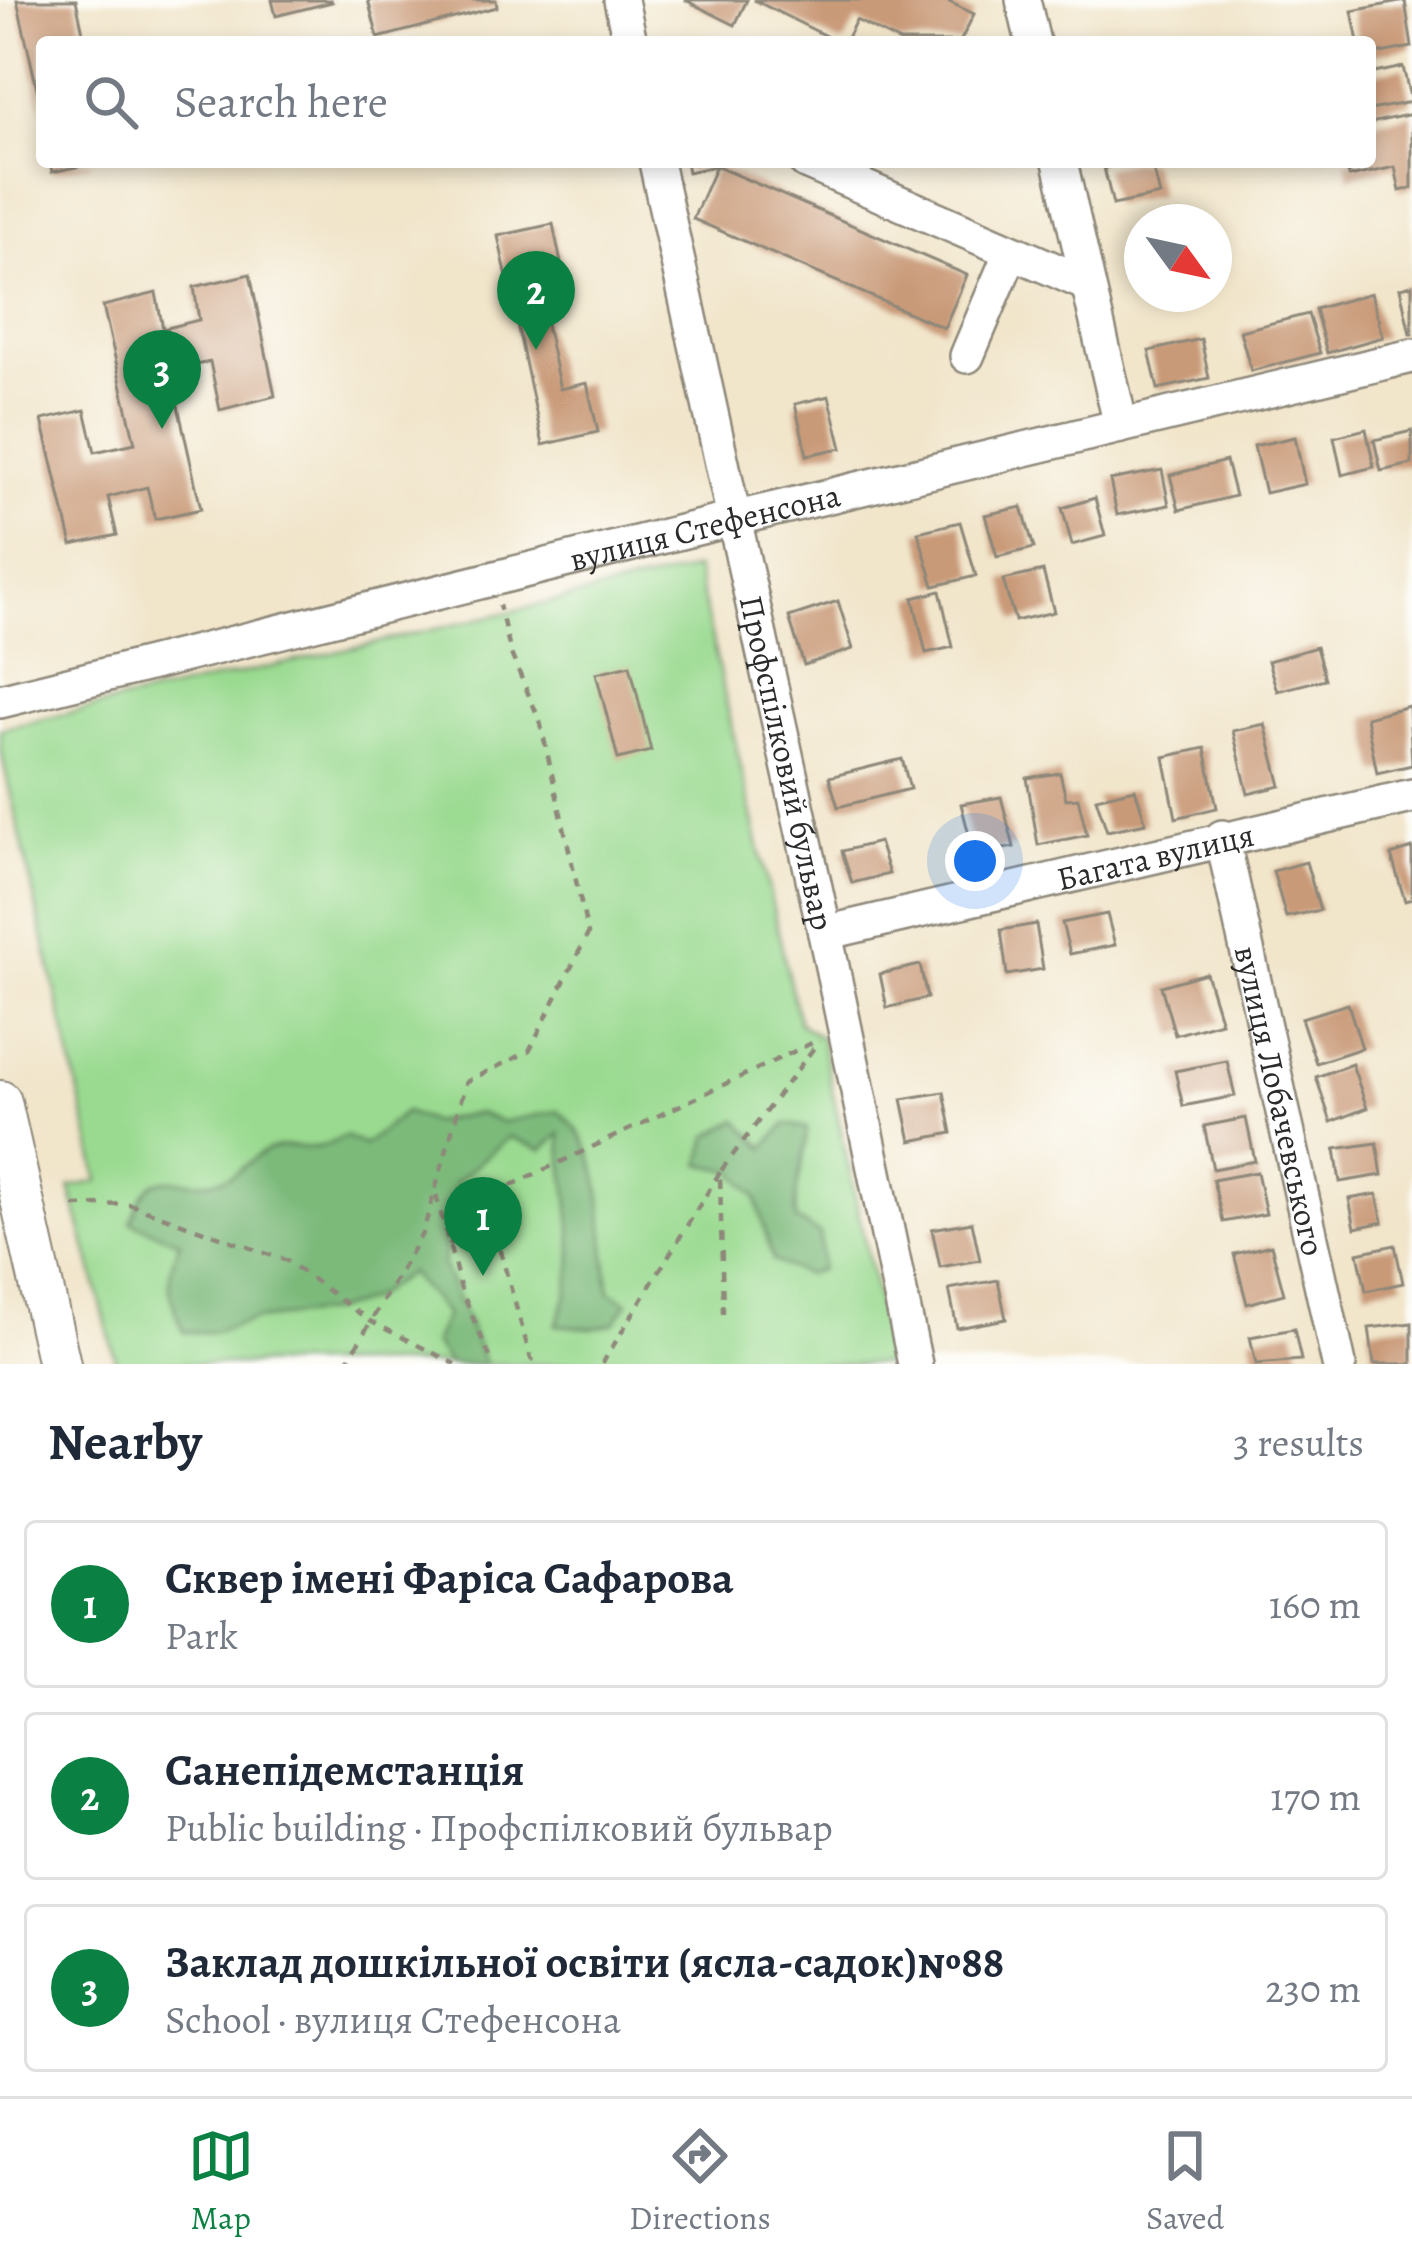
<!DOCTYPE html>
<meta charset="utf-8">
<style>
body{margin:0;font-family:Alegreya,serif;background:#f6f6f7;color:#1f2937}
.compass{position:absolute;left:1124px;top:204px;width:108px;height:108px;border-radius:50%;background:#fff;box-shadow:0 6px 18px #0003;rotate:123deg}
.you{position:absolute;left:975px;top:861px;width:42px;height:42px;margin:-30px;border:9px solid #fff;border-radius:50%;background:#1a73e8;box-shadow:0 0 0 18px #1a73e833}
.badge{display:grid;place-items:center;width:78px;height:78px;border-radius:50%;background:#0b8043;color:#fff;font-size:39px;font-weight:700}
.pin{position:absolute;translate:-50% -99px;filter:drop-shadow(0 3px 6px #0008)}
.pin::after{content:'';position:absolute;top:63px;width:42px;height:36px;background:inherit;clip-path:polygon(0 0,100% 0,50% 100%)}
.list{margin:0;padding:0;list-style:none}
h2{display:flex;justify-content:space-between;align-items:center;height:156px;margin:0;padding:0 48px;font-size:51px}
h2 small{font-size:39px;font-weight:400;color:#747a83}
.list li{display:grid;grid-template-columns:78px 1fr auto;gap:36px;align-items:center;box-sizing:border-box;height:168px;margin:0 24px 24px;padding:0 24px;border:3px solid #e0e1e3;border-radius:12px}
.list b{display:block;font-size:45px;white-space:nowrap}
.list p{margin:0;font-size:39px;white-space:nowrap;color:#747a83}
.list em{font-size:39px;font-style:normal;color:#747a83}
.icon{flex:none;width:66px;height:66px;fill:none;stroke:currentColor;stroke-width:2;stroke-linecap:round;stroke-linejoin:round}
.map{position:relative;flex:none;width:1412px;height:1364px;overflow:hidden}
.search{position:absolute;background:#fff;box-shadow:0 6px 18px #0003;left:36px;right:36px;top:36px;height:132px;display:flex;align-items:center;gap:30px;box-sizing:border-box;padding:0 42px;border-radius:12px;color:#747a83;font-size:45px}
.sheet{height:732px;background:#fff}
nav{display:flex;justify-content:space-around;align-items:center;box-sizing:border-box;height:168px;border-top:3px solid #e0e1e3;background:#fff;font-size:33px;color:#747a83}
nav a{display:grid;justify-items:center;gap:6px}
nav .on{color:#0b8043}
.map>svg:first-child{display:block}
.green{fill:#9ada90;stroke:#62825e;stroke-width:3}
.forest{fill:#7bba7a;stroke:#537252;stroke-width:3}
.building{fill:#c99a78}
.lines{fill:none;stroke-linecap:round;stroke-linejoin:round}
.minor-casing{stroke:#8e887a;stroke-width:38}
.major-casing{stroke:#8e887a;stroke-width:46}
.path{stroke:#8e887a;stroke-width:4.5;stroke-dasharray:9 9;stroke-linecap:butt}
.minor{stroke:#fff;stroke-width:33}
.major{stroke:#fff;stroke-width:42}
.labels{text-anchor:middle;stroke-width:9;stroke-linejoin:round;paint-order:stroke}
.street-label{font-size:33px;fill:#2b2b2b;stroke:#fdfcf7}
</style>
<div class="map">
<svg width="1412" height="1364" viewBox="0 0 1412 1364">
<rect width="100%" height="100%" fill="#fdfcf7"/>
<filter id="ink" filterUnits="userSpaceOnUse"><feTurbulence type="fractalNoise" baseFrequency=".00833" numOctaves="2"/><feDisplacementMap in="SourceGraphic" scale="24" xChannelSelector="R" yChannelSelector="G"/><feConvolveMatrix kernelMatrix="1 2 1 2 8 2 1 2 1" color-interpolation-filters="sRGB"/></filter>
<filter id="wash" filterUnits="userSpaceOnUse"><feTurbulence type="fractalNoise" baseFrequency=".004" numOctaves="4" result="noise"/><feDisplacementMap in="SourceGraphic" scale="48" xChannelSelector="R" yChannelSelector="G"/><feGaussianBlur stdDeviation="2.7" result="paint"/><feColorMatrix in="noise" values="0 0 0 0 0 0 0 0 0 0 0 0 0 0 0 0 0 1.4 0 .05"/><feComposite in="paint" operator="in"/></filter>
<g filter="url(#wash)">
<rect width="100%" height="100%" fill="#f1e5ca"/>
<polygon class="green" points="696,569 799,1023 821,1038 891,1364 117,1364 70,1187 99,1181 0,747 0,729"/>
<g class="forest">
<path d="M558,1111C612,1151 599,1232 610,1292L628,1302L614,1323L592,1328L556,1325C586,1260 566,1202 560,1134L542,1150L509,1137L456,1182L443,1265L485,1364H449L433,1343L446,1315L409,1273L369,1300L327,1312L254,1320L214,1332H184C169,1295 163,1279 180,1242L131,1222C152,1156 174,1191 222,1179C240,1175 253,1154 271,1149C302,1140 307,1158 345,1136L364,1145L405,1112L432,1122L478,1113L502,1122Z"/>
<path d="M738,1120L764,1148L786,1124L807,1128C806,1160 792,1189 796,1220L820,1234L821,1269L806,1275L773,1261L756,1197L733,1171L701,1164L708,1137Z"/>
</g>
<g id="blocks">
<g class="building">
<polygon points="17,0 76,0 85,42 42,42 42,111"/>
<polygon points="272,0 331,0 332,2 276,16"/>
<polygon points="368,0 496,0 497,7 378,38"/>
<polygon points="685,0 747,0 735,25"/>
<polygon points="754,0 945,0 974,14 960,42 900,42 856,20 845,42 838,42"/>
<polygon points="1405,1 1412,47 1370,55 1370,42 1358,42 1352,11"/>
<polygon points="1403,67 1411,102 1370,110 1370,74"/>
<polygon points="1412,114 1412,188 1400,191 1395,167 1349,177 1346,162 1370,162 1370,123"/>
<polygon points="50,162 91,162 91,164 52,172"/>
<polygon points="686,162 724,162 725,164 688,172"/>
<polygon points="1132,162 1151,162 1160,195 1113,205 1104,168"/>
<polygon points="716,166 967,275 944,328 693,219"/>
<polygon points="553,224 564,278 537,283 560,389 587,383 598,432 543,445 498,236"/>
<polygon points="250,274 275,396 220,410 210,362 170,370 201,509 155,519 147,487 108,497 117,535 72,545 42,420 85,410 95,452 135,443 103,306 156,293 163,329 199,320 194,287"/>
<polygon points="1412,285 1412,334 1410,334 1400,288"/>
<polygon points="1371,293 1383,337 1327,353 1315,309"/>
<polygon points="1308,314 1320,353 1251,371 1240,331"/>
<polygon points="1201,339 1209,378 1158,389 1149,351"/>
<polygon points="829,396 842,448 807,455 795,404"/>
<polygon points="1366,429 1374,467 1342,475 1334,437"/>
<polygon points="1412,431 1412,464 1381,471 1374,440"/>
<polygon points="1295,437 1305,484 1265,493 1254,446"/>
<polygon points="1226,461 1235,496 1179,510 1170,475"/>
<polygon points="1162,470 1169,505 1117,515 1110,480"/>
<polygon points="1095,498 1105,536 1072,545 1062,508"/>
<polygon points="1022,507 1034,548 997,557 985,515"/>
<polygon points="960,522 976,576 934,586 918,532"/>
<polygon points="1043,571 1054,612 1015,621 1003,580"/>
<polygon points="940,591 953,647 926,653 913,598"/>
<polygon points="838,601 853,649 804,665 789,617"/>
<polygon points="1316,647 1325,679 1277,691 1268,661"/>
<polygon points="630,665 651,751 618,759 596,673"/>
<polygon points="1409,706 1412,765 1377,773 1366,717"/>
<polygon points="1265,724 1281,786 1248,794 1233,731"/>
<polygon points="1205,748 1217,808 1176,818 1164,757"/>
<polygon points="902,759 910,789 838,807 829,777"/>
<polygon points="1060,773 1066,799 1078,798 1087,835 1038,845 1027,778"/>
<polygon points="1135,789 1146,823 1107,831 1096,798"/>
<polygon points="1001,797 1014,847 974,854 961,804"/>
<polygon points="879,842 889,874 852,883 842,851"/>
<polygon points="1412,848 1412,899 1405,901 1391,855"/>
<polygon points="1306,862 1320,910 1286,917 1273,871"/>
<polygon points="1107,914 1115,945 1070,954 1062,923"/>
<polygon points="1036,924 1043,969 1007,975 1001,930"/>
<polygon points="920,965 927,998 887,1008 880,974"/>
<polygon points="1206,973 1221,1022 1175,1035 1161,986"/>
<polygon points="1348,1004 1362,1048 1316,1063 1301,1018"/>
<polygon points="1227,1061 1235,1096 1183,1106 1175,1071"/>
<polygon points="1352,1064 1367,1108 1331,1122 1316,1077"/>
<polygon points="944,1092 952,1133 911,1141 902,1099"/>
<polygon points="1246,1118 1255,1161 1213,1169 1204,1126"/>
<polygon points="1377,1143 1382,1175 1340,1182 1335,1149"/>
<polygon points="1257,1172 1266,1214 1223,1222 1213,1180"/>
<polygon points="1377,1194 1383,1222 1355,1228 1349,1199"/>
<polygon points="972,1222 980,1260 940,1267 932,1229"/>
<polygon points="1271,1245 1284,1294 1247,1304 1234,1254"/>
<polygon points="1395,1245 1403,1283 1366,1291 1358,1253"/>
<polygon points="998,1280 1006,1319 957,1328 949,1289"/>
<polygon points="1412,1323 1412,1364 1374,1364 1369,1328"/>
<polygon points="1294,1329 1301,1360 1256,1364 1250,1337"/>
</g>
</g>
</g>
<g filter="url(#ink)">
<use href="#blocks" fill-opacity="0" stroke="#8e887a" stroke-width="3"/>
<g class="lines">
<defs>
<g id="minor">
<polyline points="621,0 630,42"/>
<polyline points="1023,0 1033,42"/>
<path id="s1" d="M656,162L825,933L915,1364"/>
<polyline points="806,162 1087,284"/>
<polyline points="1060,162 1121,426"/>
<polyline points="967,356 1011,252"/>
<path id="s2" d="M0,701L733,519L1412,356"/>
<path id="s3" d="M1222,837L1339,1364"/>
<path id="s4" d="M825,933L1412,796"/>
</g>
<polyline id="major" points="0,1102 59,1364"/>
</defs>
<use href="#minor" class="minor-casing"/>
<use href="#major" class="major-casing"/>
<g class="path">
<polyline points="436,1195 461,1290 493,1364"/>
<polyline points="485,1198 531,1359 539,1364"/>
<polyline points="74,1206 129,1204 287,1261 370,1321 455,1364"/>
<polyline points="449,1246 476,1202 816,1041"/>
<polyline points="723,1314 720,1172 819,1041"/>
<polyline points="346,1364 423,1232 466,1082 529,1051 588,934 540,721 511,654 499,605"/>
<polyline points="602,1364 720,1172"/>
</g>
<use href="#minor" class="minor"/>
<use href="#major" class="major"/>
</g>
</g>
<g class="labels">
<g class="street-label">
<text dy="12" stroke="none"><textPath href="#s2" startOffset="726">вулиця Стефенсона</textPath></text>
<text dy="12" stroke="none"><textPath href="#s1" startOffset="615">Профспілковий бульвар</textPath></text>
<text dy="12" stroke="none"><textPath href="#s4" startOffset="339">Багата вулиця</textPath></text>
<text dy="12" stroke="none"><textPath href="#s3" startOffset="270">вулиця Лобачевського</textPath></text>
</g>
</g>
</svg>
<svg class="compass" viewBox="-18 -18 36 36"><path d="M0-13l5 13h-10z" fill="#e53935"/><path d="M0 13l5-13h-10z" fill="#747a83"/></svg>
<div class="you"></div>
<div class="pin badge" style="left:483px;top:1276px">1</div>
<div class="pin badge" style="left:536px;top:350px">2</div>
<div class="pin badge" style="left:162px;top:429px">3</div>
<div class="search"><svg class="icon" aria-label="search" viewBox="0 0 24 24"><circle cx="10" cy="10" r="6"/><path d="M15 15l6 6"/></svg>Search here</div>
</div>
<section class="sheet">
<h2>Nearby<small>3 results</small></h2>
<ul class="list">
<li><span class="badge">1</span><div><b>Сквер імені Фаріса Сафарова</b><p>Park</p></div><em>160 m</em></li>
<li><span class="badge">2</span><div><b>Санепідемстанція</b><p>Public building · Профспілковий бульвар</p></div><em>170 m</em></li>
<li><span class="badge">3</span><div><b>Заклад дошкільної освіти (ясла-садок)№88</b><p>School · вулиця Стефенсона</p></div><em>230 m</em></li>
</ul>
</section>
<nav>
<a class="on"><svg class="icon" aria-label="map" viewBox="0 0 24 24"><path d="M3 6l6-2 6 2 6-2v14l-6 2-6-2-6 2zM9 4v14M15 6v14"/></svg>Map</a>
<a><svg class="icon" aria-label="directions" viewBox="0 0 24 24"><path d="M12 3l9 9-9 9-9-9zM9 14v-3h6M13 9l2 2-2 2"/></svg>Directions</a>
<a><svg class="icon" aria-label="saved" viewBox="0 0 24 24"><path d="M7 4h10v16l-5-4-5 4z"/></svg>Saved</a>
</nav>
